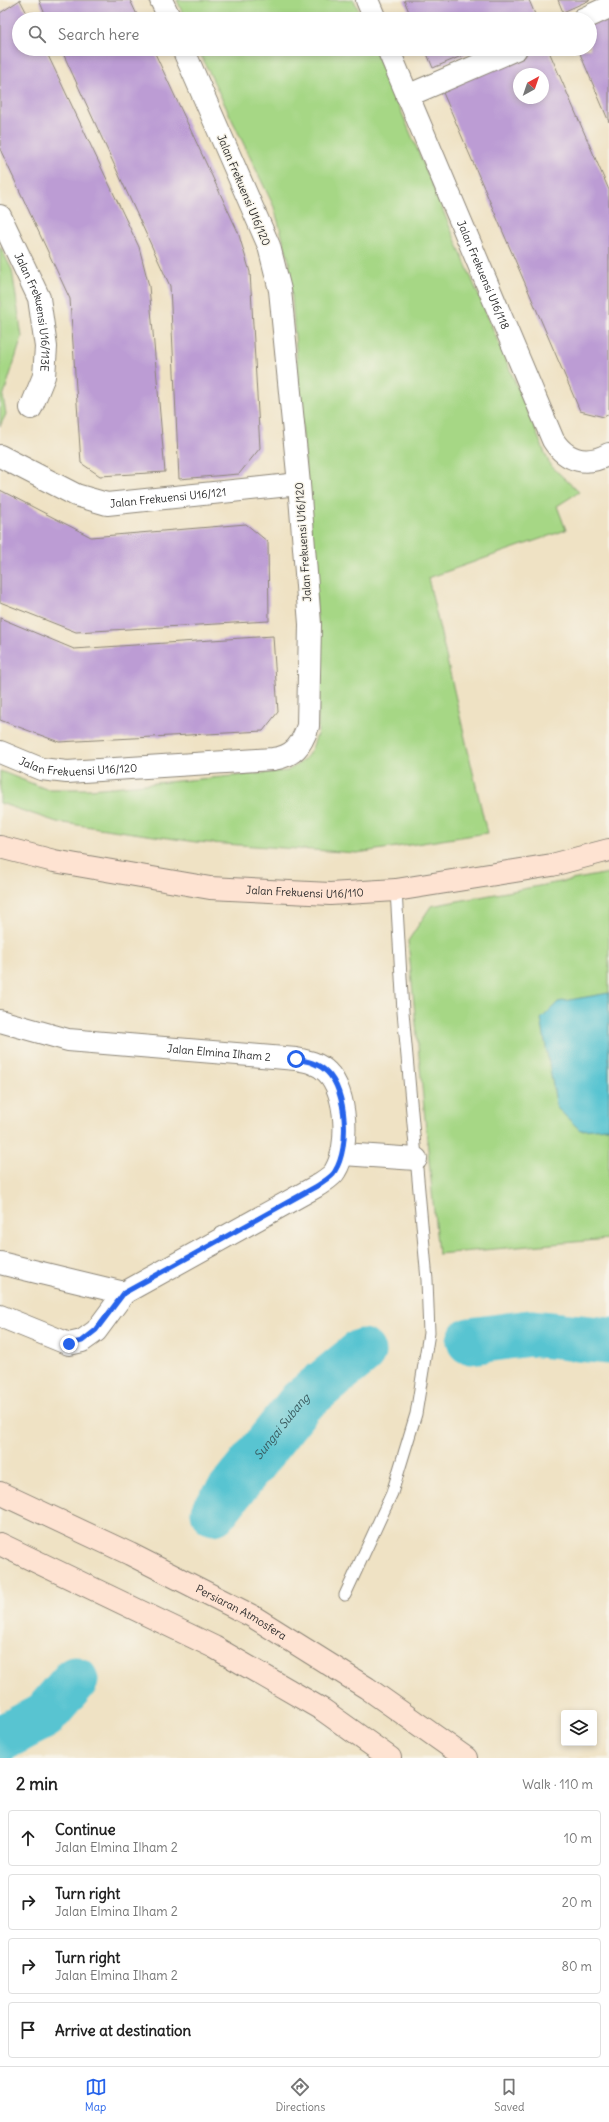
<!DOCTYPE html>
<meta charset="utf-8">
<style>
body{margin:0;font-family:Delius,sans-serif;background:#f6f6f6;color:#222}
.controls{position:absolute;right:12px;bottom:12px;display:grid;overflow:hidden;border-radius:4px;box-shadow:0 2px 6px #0003}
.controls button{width:36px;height:36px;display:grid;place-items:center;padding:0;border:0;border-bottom:1px solid #e0e0e0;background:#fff;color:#222;font:20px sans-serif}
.compass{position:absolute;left:513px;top:68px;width:36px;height:36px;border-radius:50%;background:#fff;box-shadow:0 2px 6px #0003;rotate:40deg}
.stop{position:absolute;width:12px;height:12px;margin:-9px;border:3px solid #2563eb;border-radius:50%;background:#fff}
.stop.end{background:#2563eb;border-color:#fff;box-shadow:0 1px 4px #0008}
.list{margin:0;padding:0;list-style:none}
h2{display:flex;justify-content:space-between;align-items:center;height:52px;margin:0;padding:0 16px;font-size:17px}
h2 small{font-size:13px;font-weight:400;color:#767676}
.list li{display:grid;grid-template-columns:26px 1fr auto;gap:12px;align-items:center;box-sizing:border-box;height:56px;margin:0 8px 8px;padding:0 8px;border:1px solid #e0e0e0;border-radius:4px}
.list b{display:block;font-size:15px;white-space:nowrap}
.list p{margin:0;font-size:13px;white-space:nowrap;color:#767676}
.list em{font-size:13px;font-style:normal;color:#767676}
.icon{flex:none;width:22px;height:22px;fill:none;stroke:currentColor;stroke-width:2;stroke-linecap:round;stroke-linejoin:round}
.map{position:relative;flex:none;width:609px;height:1758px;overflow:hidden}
.search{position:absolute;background:#fff;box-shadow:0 2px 6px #0003;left:12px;right:12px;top:12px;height:44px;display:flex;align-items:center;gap:10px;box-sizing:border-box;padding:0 14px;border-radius:22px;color:#767676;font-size:15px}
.sheet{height:308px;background:#fff}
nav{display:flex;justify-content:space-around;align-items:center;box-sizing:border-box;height:56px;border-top:1px solid #e0e0e0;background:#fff;font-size:11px;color:#767676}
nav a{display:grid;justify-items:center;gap:2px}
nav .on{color:#2563eb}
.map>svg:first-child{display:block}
.green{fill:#a6d785;stroke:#688158}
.water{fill:#58c4d1;stroke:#42787e}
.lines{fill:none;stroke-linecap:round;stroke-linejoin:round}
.river{stroke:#58c4d1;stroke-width:47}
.building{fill:#bc9cd4;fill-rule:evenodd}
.lane-casing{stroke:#8d8678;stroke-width:13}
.street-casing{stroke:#8d8678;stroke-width:24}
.secondary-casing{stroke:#8d8678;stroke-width:24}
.lane{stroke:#fff;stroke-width:11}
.street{stroke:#fff;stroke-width:22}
.secondary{stroke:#fee3d2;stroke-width:22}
.route{stroke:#2563eb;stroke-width:5}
.labels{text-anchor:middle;stroke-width:3;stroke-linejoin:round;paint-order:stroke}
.street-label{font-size:11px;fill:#2b2b2b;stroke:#f7f3e8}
.water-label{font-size:12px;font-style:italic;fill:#38595d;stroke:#f7f3e8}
</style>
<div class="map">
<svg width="609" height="1758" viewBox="0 0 609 1758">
<rect width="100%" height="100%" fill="#f7f3e8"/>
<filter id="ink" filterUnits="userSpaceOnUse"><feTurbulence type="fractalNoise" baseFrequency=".025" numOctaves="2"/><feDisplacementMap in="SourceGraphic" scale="8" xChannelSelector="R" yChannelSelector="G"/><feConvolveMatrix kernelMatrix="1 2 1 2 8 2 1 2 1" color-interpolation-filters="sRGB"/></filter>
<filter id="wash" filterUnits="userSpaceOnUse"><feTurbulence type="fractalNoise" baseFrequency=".012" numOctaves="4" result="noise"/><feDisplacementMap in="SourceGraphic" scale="16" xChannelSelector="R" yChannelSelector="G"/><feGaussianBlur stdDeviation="0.9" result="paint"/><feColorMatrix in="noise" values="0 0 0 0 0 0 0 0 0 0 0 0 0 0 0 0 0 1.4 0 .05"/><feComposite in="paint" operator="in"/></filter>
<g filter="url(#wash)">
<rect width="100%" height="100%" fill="#efe2c4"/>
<g class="green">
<polygon points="177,0 354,0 362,19 185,19"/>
<path d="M198,49H375L550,465L579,492L557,506L566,530L428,578L487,833L357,853L196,842L57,822L0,803V771L46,789H91L287,771C308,759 311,754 318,731L316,600L289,261L274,207Z"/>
<polygon points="0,246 12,270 22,337 3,397 6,414 0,426"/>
<polygon points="609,873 609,1239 438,1254 408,941 431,906"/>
</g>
<polygon class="water" points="609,993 609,1128 580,1130 557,1108 541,1019 558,1002"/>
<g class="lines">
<g class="river">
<polyline points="470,1341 530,1333 609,1341"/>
<path id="s1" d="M214,1512L301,1402L362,1352"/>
<polyline points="0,1739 44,1716 75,1680"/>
</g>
</g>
<g id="blocks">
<g class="building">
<polygon points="20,0 30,19 19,19 19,49 45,49 139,247 149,286 165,472 100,476 81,463 70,299 0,149 0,13"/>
<polygon points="39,0 130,0 139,19 47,19"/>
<polygon points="404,0 529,0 537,19 412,19"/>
<polygon points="558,0 590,0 563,12"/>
<polygon points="609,17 609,122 578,49 590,49 590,25"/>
<polygon points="61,49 153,49 238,232 250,272 260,448 239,474 179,479 170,286"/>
<polygon points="425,49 478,49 433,68"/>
<path d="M533,49H548L609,190V414L604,417L580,411L441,88ZM519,74H543V98H519Z"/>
<polygon points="0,490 91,537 246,524 268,542 269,621 76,632 0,602"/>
<polygon points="0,618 74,649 273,636 278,712 263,731 59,742 0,720"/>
</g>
</g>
</g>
<g filter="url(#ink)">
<use href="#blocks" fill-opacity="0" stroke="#8d8678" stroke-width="1"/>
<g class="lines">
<defs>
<polyline id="lane" points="345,1595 392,1493 416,1414 429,1333 427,1280 403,1012 396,890"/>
<g id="street">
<polyline points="161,0 170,19"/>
<polyline points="367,0 375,19"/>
<polyline points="583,19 609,7"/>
<path id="s2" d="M388,49L553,440C567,462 587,466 609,454"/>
<polyline points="407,96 516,49"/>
<path id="s3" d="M0,216L39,298L46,347L44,376L31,408"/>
<path id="s4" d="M0,456L76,495L107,504L299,484"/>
<path id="s5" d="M0,752L41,769L67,772L273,759C294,756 301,746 308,726L310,624L299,484L280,290L269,246L183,49"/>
<path id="s6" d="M0,1021L68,1040L296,1059C307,1061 318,1063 327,1072C347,1091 350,1147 335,1171C332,1177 322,1182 317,1186L124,1293"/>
<polyline points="343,1154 416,1159"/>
<polyline points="0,1263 124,1293 96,1331 82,1341 69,1344 0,1316"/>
</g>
<g id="secondary">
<path id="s7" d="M0,847L54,861L210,888L330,894L396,890L552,865L609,850"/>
<path id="s8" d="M0,1493L130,1554L252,1616L367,1688L466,1758"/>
<polyline points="0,1544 214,1647 323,1710 390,1758"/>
</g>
</defs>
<use href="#lane" class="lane-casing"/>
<use href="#street" class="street-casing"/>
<use href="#secondary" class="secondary-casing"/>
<use href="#lane" class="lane"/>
<use href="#street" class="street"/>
<use href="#secondary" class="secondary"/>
</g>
</g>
<g class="lines" filter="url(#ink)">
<path class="route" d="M69,1344L82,1341L96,1330L124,1293L317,1186C322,1182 332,1177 335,1171C350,1147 347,1091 327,1072C318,1063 307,1061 296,1059"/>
</g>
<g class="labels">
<g class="street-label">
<text transform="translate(244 190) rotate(67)" y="4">Jalan Frekuensi U16/120</text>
<text dy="4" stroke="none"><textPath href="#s2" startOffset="245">Jalan Frekuensi U16/118</textPath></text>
<text dy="4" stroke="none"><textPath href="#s3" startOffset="103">Jalan Frekuensi U16/113E</textPath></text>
<text dy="4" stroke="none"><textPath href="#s4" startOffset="179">Jalan Frekuensi U16/121</textPath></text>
<text transform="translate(303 542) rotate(-94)" y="4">Jalan Frekuensi U16/120</text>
<text dy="4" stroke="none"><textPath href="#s5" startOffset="81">Jalan Frekuensi U16/120</textPath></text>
<text dy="4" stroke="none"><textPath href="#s7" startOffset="309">Jalan Frekuensi U16/110</textPath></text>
<text dy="4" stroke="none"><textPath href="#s6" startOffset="222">Jalan Elmina Ilham 2</textPath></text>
<text dy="4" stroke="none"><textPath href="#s8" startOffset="269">Persiaran Atmosfera</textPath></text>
</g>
<g class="water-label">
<text dy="4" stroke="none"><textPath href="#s1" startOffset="109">Sungai Subang</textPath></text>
</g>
</g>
</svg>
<div class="controls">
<button><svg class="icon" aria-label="layers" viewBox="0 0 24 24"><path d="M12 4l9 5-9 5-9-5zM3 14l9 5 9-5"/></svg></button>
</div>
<svg class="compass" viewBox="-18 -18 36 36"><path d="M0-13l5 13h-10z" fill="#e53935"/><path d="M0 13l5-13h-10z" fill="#767676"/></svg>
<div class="stop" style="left:296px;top:1059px"></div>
<div class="stop end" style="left:69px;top:1344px"></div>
<div class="search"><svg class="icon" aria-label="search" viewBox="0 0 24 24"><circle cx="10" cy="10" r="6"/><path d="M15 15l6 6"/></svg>Search here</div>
</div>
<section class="sheet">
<h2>2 min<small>Walk · 110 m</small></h2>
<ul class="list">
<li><svg class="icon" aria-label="ahead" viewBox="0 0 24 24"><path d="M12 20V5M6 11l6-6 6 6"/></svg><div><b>Continue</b><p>Jalan Elmina Ilham 2</p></div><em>10 m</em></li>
<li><svg class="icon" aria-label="right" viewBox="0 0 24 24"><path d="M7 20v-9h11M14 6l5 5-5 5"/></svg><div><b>Turn right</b><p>Jalan Elmina Ilham 2</p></div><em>20 m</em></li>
<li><svg class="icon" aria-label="right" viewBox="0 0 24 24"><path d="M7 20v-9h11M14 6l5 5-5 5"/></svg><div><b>Turn right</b><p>Jalan Elmina Ilham 2</p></div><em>80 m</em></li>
<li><svg class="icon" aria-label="arrive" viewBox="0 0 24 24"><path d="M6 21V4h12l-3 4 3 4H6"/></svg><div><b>Arrive at destination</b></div></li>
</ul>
</section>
<nav>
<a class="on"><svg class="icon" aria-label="map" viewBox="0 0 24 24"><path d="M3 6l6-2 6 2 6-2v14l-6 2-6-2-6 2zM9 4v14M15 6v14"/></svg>Map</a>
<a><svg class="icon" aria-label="directions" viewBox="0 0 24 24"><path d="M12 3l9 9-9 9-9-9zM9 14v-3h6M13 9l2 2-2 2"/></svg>Directions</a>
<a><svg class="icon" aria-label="saved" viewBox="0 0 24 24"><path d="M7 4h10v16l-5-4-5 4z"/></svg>Saved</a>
</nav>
